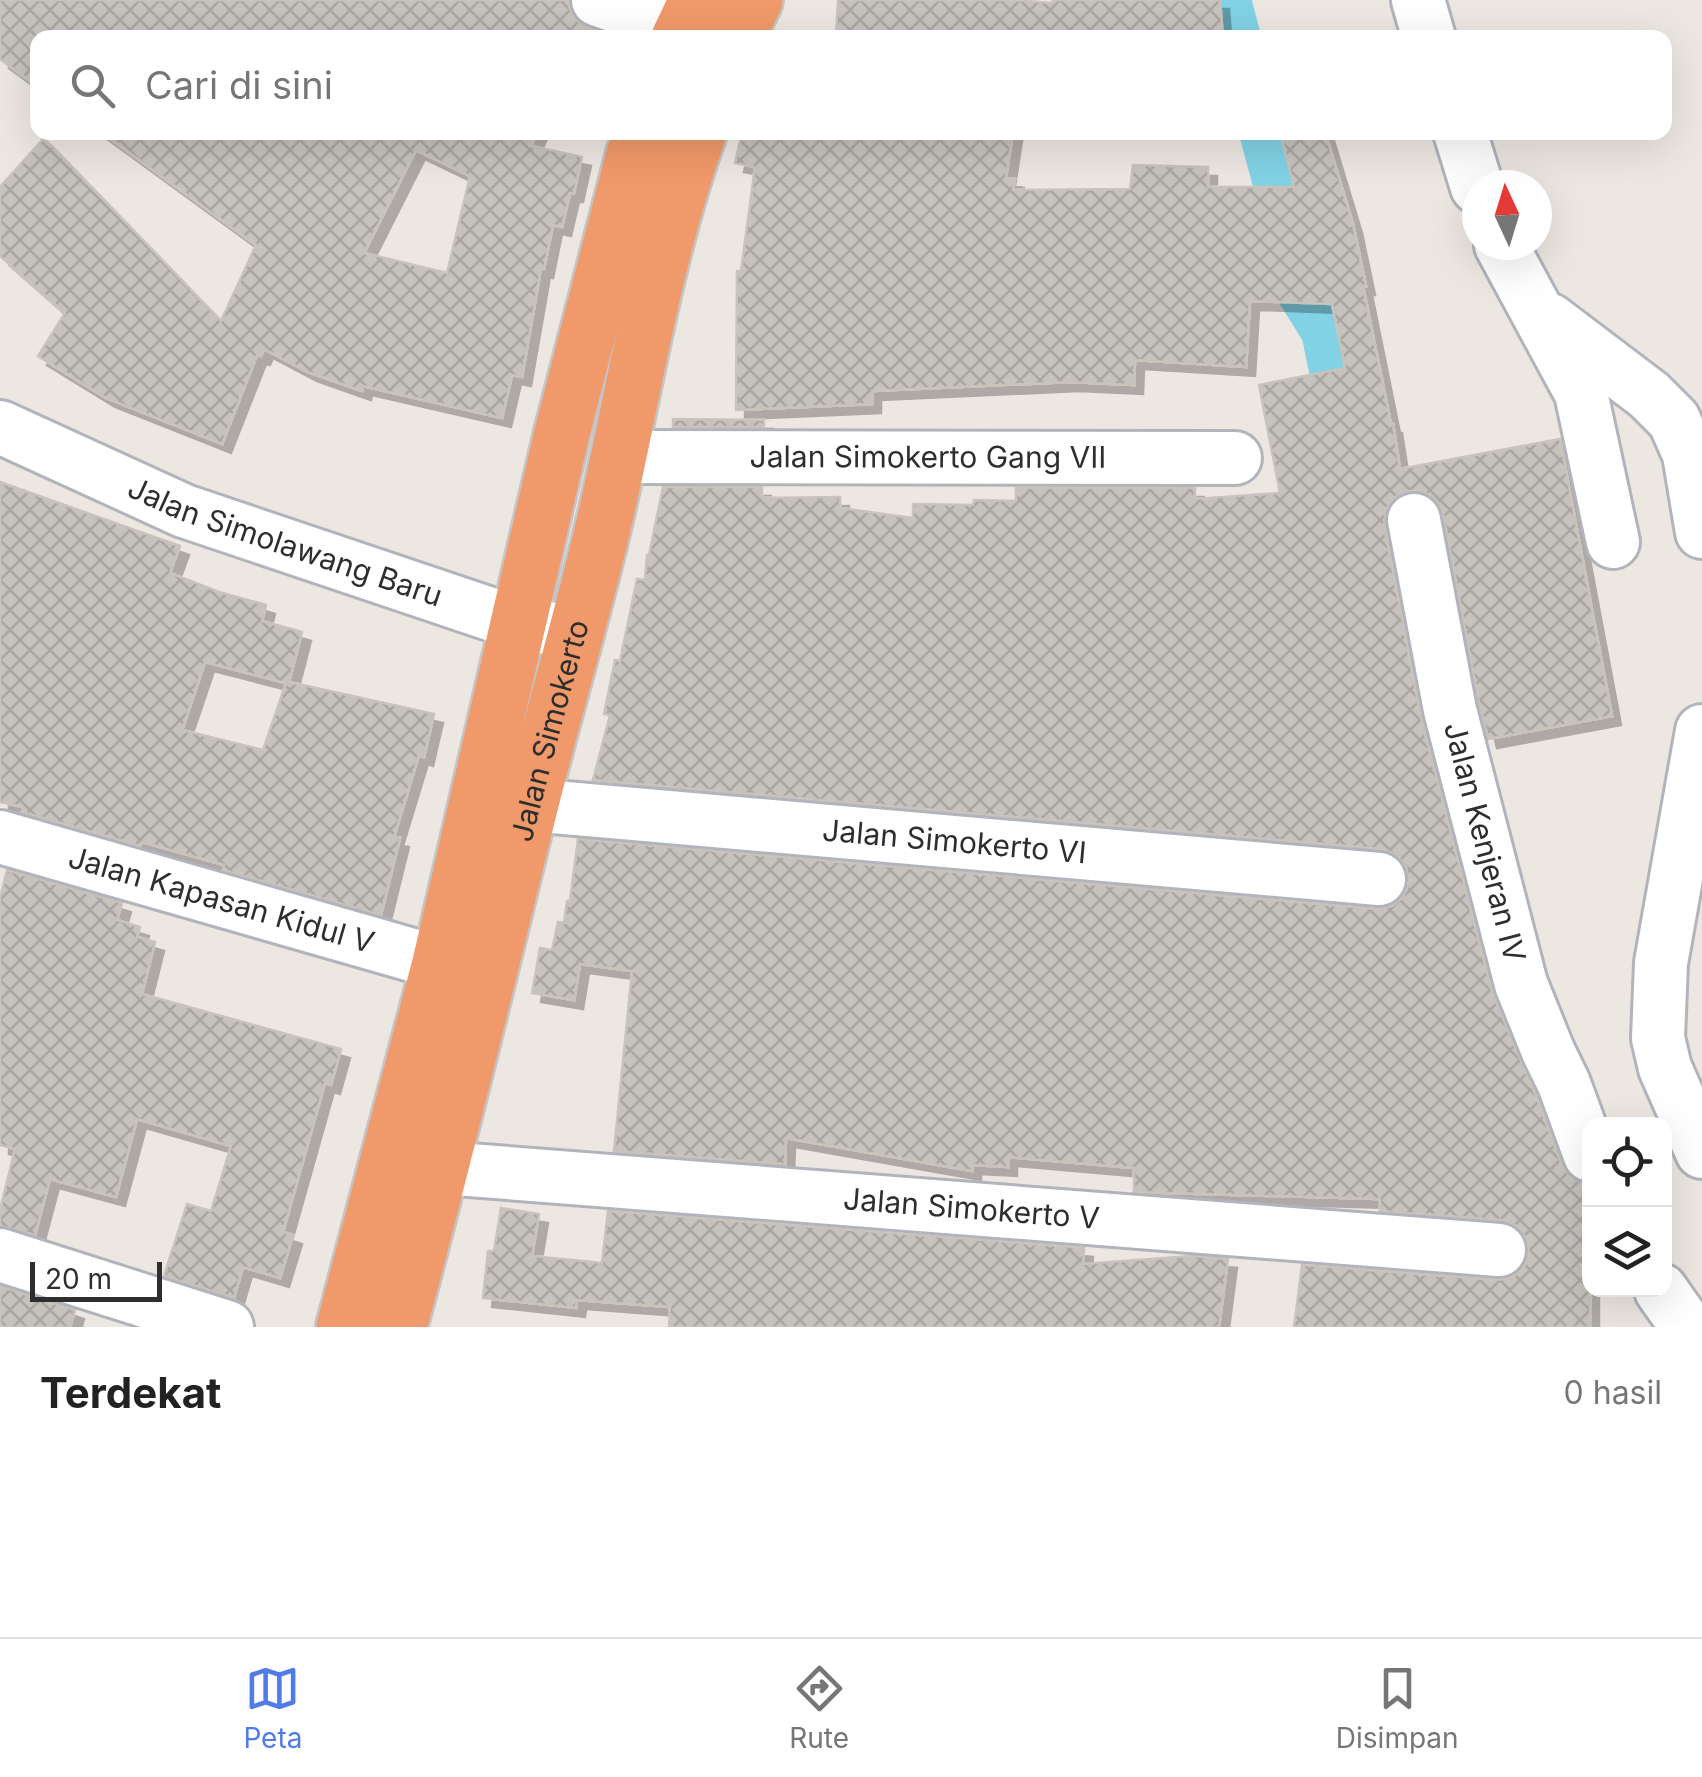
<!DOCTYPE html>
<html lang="id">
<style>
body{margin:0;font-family:Inter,sans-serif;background:#f2f2f2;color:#222}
.controls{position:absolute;right:30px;bottom:30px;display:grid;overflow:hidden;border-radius:20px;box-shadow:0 10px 40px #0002}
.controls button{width:90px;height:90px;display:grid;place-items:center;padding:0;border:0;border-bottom:2px solid #e0e0e0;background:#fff;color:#222;font:50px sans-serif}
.compass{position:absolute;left:1462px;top:170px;width:90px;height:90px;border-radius:50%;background:#fff;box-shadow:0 10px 40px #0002;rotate:356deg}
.scale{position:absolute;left:30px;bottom:25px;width:132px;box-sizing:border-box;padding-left:10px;border:5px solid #2e2e2e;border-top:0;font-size:28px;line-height:35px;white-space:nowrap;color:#2e2e2e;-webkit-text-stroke:8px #fff;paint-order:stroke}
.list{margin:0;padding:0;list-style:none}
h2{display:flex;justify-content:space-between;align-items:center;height:130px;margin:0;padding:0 40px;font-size:42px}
h2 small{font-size:32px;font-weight:400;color:#767676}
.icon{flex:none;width:55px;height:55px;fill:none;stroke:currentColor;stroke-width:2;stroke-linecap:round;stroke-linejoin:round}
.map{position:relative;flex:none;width:1702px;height:1327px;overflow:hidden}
.search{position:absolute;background:#fff;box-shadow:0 10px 40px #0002;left:30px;right:30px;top:30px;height:110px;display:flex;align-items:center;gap:25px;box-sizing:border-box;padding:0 35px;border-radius:20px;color:#767676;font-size:38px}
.sheet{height:310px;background:#fff}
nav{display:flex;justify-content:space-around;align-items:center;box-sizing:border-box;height:140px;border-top:2px solid #e0e0e0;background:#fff;font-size:28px;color:#767676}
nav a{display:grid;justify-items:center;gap:5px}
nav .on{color:#527bea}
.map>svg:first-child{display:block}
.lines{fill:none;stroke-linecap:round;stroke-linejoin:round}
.canal{stroke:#80d2e4;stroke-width:48}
.building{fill:url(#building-cross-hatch);stroke:#c9c3bb;stroke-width:2.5;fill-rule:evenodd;filter:url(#shadow)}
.minor-casing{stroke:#b2b4bc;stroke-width:58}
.highway-casing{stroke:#c4c4c4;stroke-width:60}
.minor{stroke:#fff;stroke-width:52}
.highway{stroke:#f0996a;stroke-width:55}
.labels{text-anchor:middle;stroke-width:8;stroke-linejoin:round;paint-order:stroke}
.street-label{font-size:30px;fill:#2e2e2e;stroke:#fff}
</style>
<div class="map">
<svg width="1702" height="1327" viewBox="0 0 1702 1327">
<defs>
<pattern id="building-cross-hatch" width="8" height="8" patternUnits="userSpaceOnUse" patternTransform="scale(2.5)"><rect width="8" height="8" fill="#c6c2bd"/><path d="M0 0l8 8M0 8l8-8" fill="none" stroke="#aaa7a3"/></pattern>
<filter id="shadow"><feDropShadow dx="9" dy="9" stdDeviation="0" flood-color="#0004"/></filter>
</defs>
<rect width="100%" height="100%" fill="#ede7e2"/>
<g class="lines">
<g class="canal">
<polyline points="1227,0 1237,38"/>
<polyline points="1263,132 1278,187 1300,291 1325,331 1346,434"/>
</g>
</g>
<g class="building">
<polygon points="0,0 569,0 569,7 576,20 587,28 602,33 600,38 38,38 38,87 0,59"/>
<polygon points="838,0 1015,0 1052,3 1053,0 1220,0 1223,38 836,38"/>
<path d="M101,132H537L531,146L582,157L574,193H570L562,227L553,225L544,269L541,268L522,377L512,375L502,418L363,386L362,391L308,372L264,349L261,356L257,355L222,444L106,398L38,356L65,313L0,256V187L44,138L221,321L256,245ZM416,150L470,176L447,273L364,253Z"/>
<polygon points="742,132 1013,132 1006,177 1015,179 1013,190 1130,189 1133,165 1208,167 1208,187 1294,187 1280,132 1325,132 1353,224 1366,286 1363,286 1391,424 1393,424 1400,469 1560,439 1612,716 1488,739 1479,703 1443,514 1437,501 1423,491 1407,491 1395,497 1386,509 1384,525 1421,718 1492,992 1536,1096 1562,1165 1572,1179 1590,1184 1590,1327 1294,1327 1302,1265 1497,1280 1513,1277 1524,1266 1529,1253 1526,1238 1517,1226 1501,1220 1380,1211 1380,1199 1134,1192 1134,1168 1008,1157 1008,1167 972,1165 972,1171 786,1138 785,1164 614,1151 632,971 580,964 574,1000 532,993 540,948 552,950 558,922 564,923 567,901 570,901 578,839 1376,909 1392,906 1403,897 1409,883 1406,866 1395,854 1382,849 593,780 610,715 604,714 615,660 620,661 637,579 645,580 647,555 649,555 663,487 762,487 762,498 840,497 840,508 913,518 913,504 973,505 974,500 1016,501 1016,488 1195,488 1195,499 1280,493 1259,385 1345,368 1332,304 1250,301 1246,367 1135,360 1134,385 1070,382 872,391 872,404 736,410 737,271 741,271 755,167 735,163"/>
<polygon points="673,419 764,420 764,427 673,427"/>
<path d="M0,482L180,546L170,573L219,592L266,605L262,621L302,632L289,682L434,714L424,757L419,755L394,837L400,838L381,915L223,870L224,865L142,842L140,846L22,812L23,807L0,802ZM205,662L286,683L263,750L182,730Z"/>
<polygon points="7,870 122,903 117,920 140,927 137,937 155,942 142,994 341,1049 331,1085 325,1083 283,1232 293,1235 280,1278 243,1267 234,1298 164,1276 187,1204 211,1211 231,1146 137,1119 116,1197 50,1179 35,1235 0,1226 0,1210 15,1149 0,1145 0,899"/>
<polygon points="501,1208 539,1214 532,1256 602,1263 608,1211 1084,1248 1083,1264 1192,1256 1228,1259 1219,1327 669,1327 670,1307 577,1300 576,1308 483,1298 488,1251 494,1251"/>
<polygon points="0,1286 75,1310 70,1327 0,1327"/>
</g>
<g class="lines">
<defs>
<g id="minor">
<polyline points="598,0 682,29"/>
<polyline points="1418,0 1429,38"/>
<polyline points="1460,132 1477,187"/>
<polyline points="1501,245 1581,393 1613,542"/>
<polyline points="1550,320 1649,395 1674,420 1689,454 1702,532"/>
<path id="s1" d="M0,427L184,511L517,623L577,633"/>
<path id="s2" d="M620,457L1235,458"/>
<path id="s3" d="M1414,520L1450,710L1521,984L1548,1051L1564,1084L1590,1155"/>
<polyline points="1702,731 1661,963 1658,1038 1665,1068 1702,1152"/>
<path id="s4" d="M531,805L1379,879"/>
<path id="s5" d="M0,837L440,963"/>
<path id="s6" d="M443,1168L1499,1250"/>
<polyline points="0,1255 227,1327"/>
<polyline points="1661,1290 1687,1327"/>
</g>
<g id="highway">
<polyline points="679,38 697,0"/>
<polyline points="736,38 755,0"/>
<polyline points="344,1327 440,963 562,433 634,154 643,132"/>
<path id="s7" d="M399,1327C446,1154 487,980 530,807C553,716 579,627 601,536C633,402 652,263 699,132"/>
</g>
</defs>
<use href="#minor" class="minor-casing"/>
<use href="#highway" class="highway-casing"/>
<use href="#minor" class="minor"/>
<use href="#highway" class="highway"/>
</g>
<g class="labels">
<g class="street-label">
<text dy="10" stroke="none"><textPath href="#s2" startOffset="308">Jalan Simokerto Gang VII</textPath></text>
<text dy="10" stroke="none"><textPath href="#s1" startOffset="308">Jalan Simolawang Baru</textPath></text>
<text dy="10" stroke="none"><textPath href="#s7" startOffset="615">Jalan Simokerto</textPath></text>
<text dy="10" stroke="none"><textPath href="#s4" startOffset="425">Jalan Simokerto VI</textPath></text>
<text dy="10" stroke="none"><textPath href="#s3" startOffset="330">Jalan Kenjeran IV</textPath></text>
<text dy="10" stroke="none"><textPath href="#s5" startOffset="230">Jalan Kapasan Kidul V</textPath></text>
<text dy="10" stroke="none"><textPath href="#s6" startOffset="530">Jalan Simokerto V</textPath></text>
</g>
</g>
</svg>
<div class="controls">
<button><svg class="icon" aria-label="locate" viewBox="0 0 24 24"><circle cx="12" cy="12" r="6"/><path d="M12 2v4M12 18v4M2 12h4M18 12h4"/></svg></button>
<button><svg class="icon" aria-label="layers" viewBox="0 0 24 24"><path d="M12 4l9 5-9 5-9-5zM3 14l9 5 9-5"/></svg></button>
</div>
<svg class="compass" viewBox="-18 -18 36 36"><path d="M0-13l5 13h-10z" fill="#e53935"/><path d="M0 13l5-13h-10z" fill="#767676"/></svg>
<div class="scale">20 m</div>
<div class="search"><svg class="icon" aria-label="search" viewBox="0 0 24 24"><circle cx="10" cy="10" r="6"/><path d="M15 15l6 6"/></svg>Cari di sini</div>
</div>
<section class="sheet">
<h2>Terdekat<small>0 hasil</small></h2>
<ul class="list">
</ul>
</section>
<nav>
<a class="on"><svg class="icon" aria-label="map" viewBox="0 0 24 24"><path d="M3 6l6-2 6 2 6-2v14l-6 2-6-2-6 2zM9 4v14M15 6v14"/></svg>Peta</a>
<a><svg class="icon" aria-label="directions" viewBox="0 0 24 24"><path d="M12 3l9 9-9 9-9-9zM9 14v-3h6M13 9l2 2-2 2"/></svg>Rute</a>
<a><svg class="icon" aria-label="saved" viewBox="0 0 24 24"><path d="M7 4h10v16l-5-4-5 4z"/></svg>Disimpan</a>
</nav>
